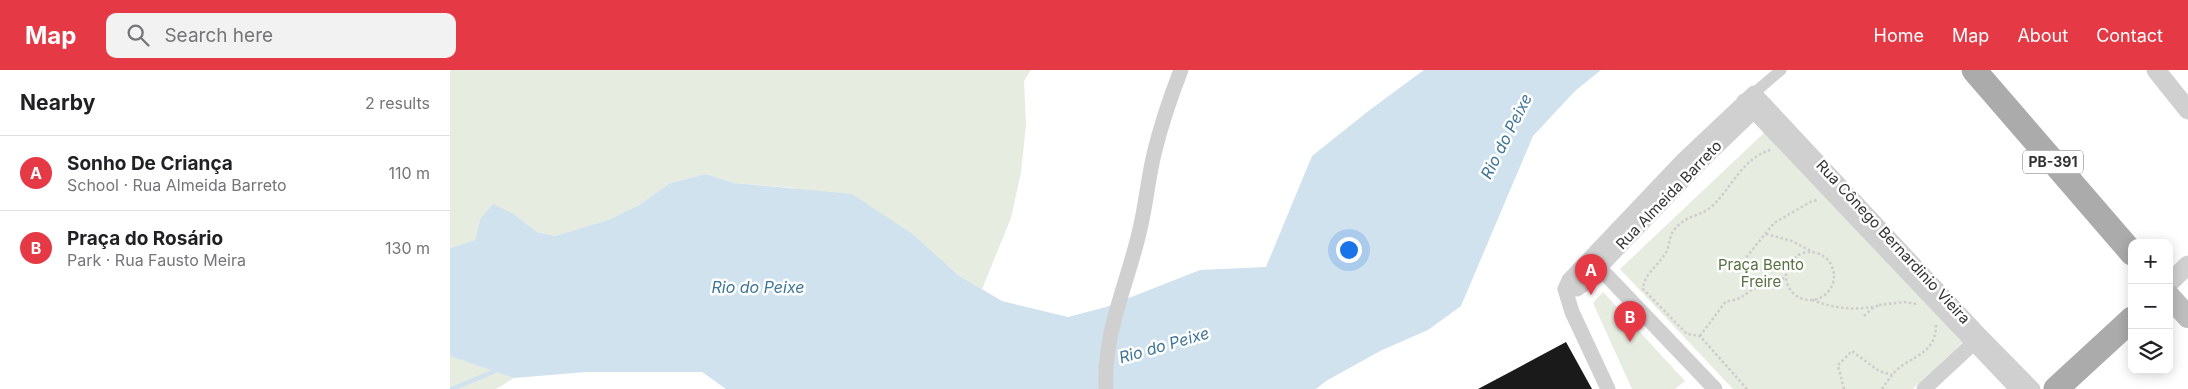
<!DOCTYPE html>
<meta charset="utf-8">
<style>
body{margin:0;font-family:Inter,sans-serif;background:#f2f2f2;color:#202124}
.controls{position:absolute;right:15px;bottom:15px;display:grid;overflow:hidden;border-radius:10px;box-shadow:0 2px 12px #0003}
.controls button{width:45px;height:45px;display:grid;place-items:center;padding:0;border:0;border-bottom:1px solid #e0e0e0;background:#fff;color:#202124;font:25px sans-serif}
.you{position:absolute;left:898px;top:179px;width:18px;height:18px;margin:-12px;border:4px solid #fff;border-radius:50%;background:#1a73e8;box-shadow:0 0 0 8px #1a73e833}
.badge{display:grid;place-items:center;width:32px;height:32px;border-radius:50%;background:#e63946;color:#fff;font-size:16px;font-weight:700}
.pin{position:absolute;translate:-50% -41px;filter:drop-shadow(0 1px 2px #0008)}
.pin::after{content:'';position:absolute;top:26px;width:18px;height:15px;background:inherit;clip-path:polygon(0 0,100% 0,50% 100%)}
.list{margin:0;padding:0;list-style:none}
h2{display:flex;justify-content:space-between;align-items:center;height:65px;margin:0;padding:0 20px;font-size:21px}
h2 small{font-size:16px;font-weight:400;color:#757577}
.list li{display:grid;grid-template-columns:32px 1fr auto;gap:15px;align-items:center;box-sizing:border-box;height:75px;padding:0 20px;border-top:1px solid #e0e0e0}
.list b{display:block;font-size:19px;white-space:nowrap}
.list p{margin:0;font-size:16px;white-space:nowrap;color:#757577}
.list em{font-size:16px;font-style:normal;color:#757577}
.icon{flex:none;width:28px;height:28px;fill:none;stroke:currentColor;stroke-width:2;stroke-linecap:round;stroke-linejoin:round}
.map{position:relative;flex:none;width:1738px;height:319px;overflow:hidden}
header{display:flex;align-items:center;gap:30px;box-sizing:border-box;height:70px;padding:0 25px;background:#e63946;color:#fff}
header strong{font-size:24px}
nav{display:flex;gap:28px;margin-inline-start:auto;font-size:18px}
.search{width:350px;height:45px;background:#f2f2f2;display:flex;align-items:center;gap:12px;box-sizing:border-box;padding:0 18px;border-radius:10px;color:#757577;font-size:19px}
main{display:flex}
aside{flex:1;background:#fff}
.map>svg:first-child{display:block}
.green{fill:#e6ecdf}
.water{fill:#cfe2ee}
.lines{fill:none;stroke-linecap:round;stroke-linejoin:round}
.stream{stroke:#cfe2ee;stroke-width:4.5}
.building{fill:#1a1a1a}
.path{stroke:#cdcdcd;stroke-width:2.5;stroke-dasharray:2.5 2.5;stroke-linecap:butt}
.pedestrian{stroke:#d0d0d0;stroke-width:11}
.minor{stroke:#d0d0d0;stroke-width:15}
.tertiary{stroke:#d0d0d0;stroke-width:19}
.secondary{stroke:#bdbdbd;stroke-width:22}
.primary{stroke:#ababab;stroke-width:25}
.labels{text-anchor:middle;stroke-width:5;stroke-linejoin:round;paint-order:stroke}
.shield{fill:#fff;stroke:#707070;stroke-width:1}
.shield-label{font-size:14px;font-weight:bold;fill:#333}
.street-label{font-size:15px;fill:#333;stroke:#fff}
.park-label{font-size:15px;fill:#56703f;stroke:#fff}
.water-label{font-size:16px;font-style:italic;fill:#3f7597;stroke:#fff}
</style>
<header>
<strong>Map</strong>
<div class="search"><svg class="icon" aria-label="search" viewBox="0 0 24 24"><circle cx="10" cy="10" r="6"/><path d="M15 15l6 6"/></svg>Search here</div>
<nav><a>Home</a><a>Map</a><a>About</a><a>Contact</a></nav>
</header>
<main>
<aside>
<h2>Nearby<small>2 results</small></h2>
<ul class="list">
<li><span class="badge">A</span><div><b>Sonho De Criança</b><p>School · Rua Almeida Barreto</p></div><em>110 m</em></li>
<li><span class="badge">B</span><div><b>Praça do Rosário</b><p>Park · Rua Fausto Meira</p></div><em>130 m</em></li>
</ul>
</aside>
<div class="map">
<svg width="1738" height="319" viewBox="0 0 1738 319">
<rect width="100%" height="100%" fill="#fff"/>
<g class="green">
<polygon points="0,0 581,0 574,11 576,55 571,102 561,148 532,219 508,205 464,165 344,118 284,113 256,104 220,113 189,135 158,150 105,166 87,162 65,145 30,149 25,170 0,178"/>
<polygon points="1315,62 1513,272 1463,319 1283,319 1170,199"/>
<polygon points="1153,222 1235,311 1225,319 1182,319 1143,233"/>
<polygon points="0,286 1,286 64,308 46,319 0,319"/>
</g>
<polygon class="water" points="974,0 1151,0 1125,21 1083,66 1011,236 978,260 932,280 876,311 866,319 276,319 252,302 136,302 64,308 0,286 0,178 25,170 30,149 43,134 65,145 87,162 105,166 158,150 189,135 220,113 256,104 284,113 402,124 464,165 508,205 552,231 618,247 656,237 750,200 816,197 862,86 921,39"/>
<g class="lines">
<polyline class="stream" points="2,319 45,301"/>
</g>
<polygon class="building" points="1116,272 1142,319 1028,319 1062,301"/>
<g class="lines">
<g class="path">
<polyline points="1316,164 1342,171 1363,182"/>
<circle cx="1360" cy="206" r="24"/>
<polyline points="1290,195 1324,153 1362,131 1368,130"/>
<path d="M1362,230C1386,239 1406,241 1431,235"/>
<polyline points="1429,235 1454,232 1466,234"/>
<polyline points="1414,246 1424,237"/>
<path d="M1250,266L1276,231C1294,230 1293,223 1306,218C1320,213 1322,219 1336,206"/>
<path d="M1297,319L1250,266L1237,264L1193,219C1194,204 1207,197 1215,184C1220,177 1219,166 1224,160C1236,145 1248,147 1260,138C1281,120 1291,89 1320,80"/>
<polyline points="1394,319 1388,295 1402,281 1429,301 1442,305"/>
<path d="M1432,319C1438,310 1444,301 1453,295C1470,284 1486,279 1486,255"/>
</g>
<polyline class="pedestrian" points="1304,23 1331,0"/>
<g class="minor">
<polyline points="1294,31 1567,319"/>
<polyline points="1142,190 1265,319"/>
<polyline points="1115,219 1127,219 1133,215 1250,93 1310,35"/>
<path d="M656,319C653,262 678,213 690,159C696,134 698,109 704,84C711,55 720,28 731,0"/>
<polyline points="1158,319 1122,242 1115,219 1119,210 1233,90 1304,23 1531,266 1583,319"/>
<polyline points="1474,319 1530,267"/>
</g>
<g class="tertiary">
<polyline points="1706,0 1738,40"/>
<polyline points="1719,213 1738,195"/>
</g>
<polyline class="secondary" points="1719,226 1738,247"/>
<g class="primary">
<polyline points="1524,0 1682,183"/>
<polyline points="1606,319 1682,249"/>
</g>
</g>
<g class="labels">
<rect class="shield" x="1573" y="80.5" width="60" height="23" rx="4"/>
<g class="shield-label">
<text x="1603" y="97">PB-391</text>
</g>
<g class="street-label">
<text transform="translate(1219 125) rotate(-46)" y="5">Rua Almeida Barreto</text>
<text transform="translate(1443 172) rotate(47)" y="5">Rua Cônego Bernardinio Vieira</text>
</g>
<g class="park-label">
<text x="1311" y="200">Praça Bento<tspan x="1311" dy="17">Freire</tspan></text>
</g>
<g class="water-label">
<text transform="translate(1056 66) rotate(-63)" y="6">Rio do Peixe</text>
<text x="308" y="223">Rio do Peixe</text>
<text transform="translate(714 275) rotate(-16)" y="6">Rio do Peixe</text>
</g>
</g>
</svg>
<div class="controls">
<button>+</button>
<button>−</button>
<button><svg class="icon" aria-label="layers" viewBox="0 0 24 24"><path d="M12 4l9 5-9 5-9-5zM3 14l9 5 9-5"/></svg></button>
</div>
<div class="you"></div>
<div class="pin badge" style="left:1141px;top:225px">A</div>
<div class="pin badge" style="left:1180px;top:272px">B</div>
</div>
</main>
